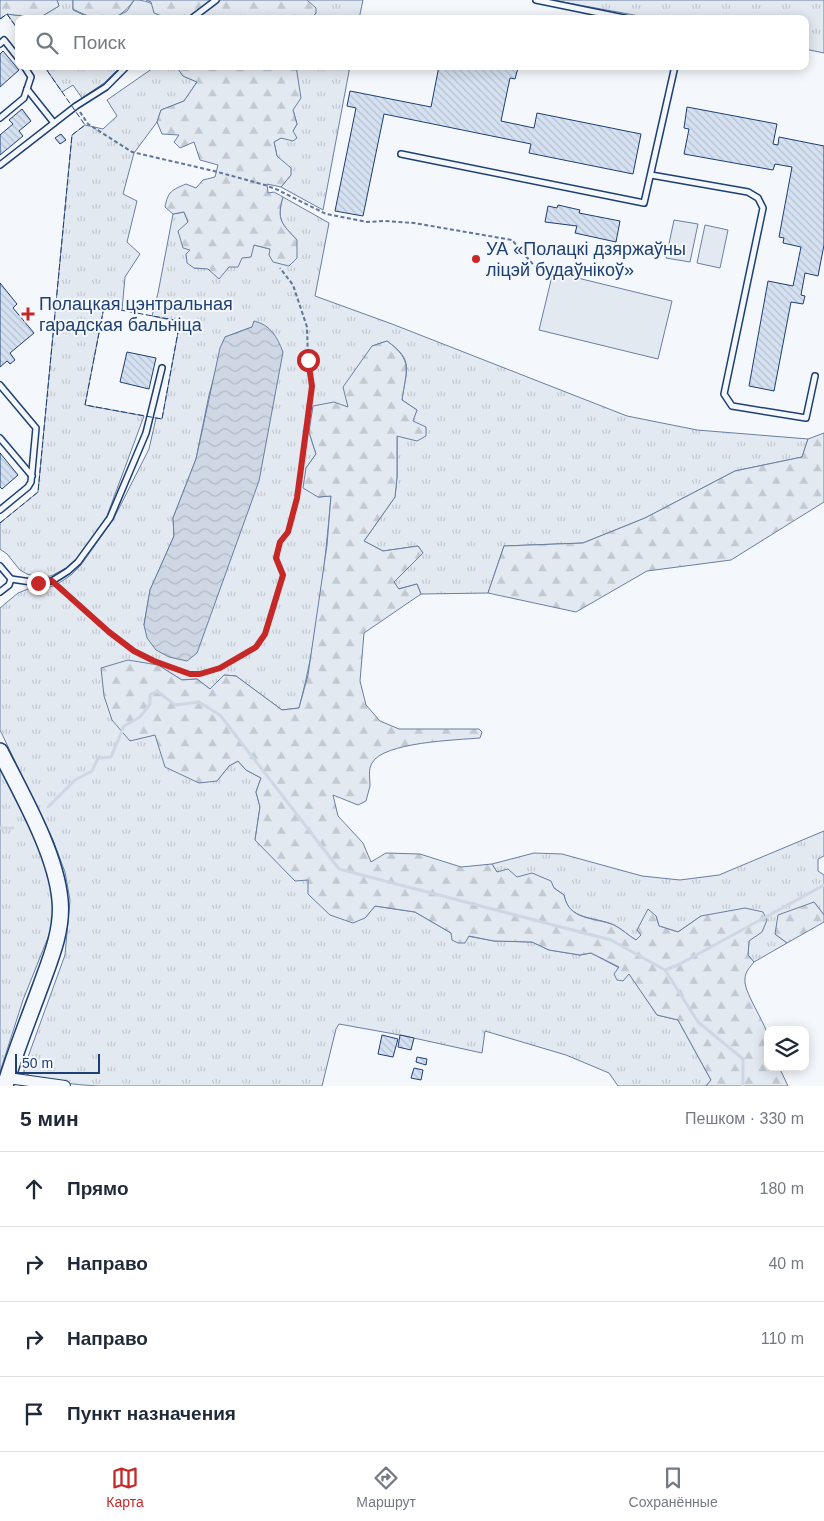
<!DOCTYPE html>
<html lang="ru">
<meta charset="utf-8">
<style>
body{margin:0;font-family:Helvetica,sans-serif;background:#f2f2f3;color:#1f2937}
.controls{position:absolute;right:15px;bottom:15px;display:grid;overflow:hidden;border-radius:10px;box-shadow:0 2px 12px #0003}
.controls button{width:45px;height:45px;display:grid;place-items:center;padding:0;border:0;border-bottom:1px solid #e0e1e3;background:#fff;color:#1f2937;font:25px sans-serif}
.scale{position:absolute;left:15px;bottom:12px;width:85px;box-sizing:border-box;padding-left:5px;border:2px solid #1d3f73;border-top:0;font-size:14px;line-height:18px;white-space:nowrap;color:#1d3f73;-webkit-text-stroke:4px #f4f7fb;paint-order:stroke}
.stop{position:absolute;width:15px;height:15px;margin:-11px;border:4px solid #c62828;border-radius:50%;background:#fff}
.stop.end{background:#c62828;border-color:#fff;box-shadow:0 1px 5px #0008}
.list{margin:0;padding:0;list-style:none}
h2{display:flex;justify-content:space-between;align-items:center;height:65px;margin:0;padding:0 20px;font-size:21px}
h2 small{font-size:16px;font-weight:400;color:#747a83}
.list li{display:grid;grid-template-columns:32px 1fr auto;gap:15px;align-items:center;box-sizing:border-box;height:75px;padding:0 20px;border-top:1px solid #e0e1e3}
.list b{display:block;font-size:19px;white-space:nowrap}
.list em{font-size:16px;font-style:normal;color:#747a83}
.icon{flex:none;width:28px;height:28px;fill:none;stroke:currentColor;stroke-width:2;stroke-linecap:round;stroke-linejoin:round}
.map{position:relative;flex:none;width:824px;height:1086px;overflow:hidden}
.search{position:absolute;background:#fff;box-shadow:0 2px 12px #0003;left:15px;right:15px;top:15px;height:55px;display:flex;align-items:center;gap:12px;box-sizing:border-box;padding:0 18px;border-radius:10px;color:#747a83;font-size:19px}
.sheet{height:365px;background:#fff}
nav{display:flex;justify-content:space-around;align-items:center;box-sizing:border-box;height:70px;border-top:1px solid #e0e1e3;background:#fff;font-size:14px;color:#747a83}
nav a{display:grid;justify-items:center;gap:2px}
nav .on{color:#c62828}
.map>svg:first-child{display:block}
.grass{fill:url(#grass-tufts);stroke:#687fa3;fill-rule:evenodd}
.forest{fill:url(#forest-firs);stroke:#687fa3}
.garden{fill:#e3e9f0;stroke:#687fa3}
.water{fill:url(#water-waves);stroke:#687fa3}
.lines{fill:none;stroke-linecap:round;stroke-linejoin:round}
.stream{stroke:#cfd7e4;stroke-width:3}
.building{fill:url(#building-back-hatch);stroke:#1d3f73}
.lane-casing{stroke:#1d3f73;stroke-width:8}
.street-casing{stroke:#1d3f73;stroke-width:12}
.secondary-casing{stroke:#1d3f73;stroke-width:18}
.path{stroke:#5e769c;stroke-width:2;stroke-dasharray:4 2.5;stroke-linecap:butt}
.lane{stroke:#f4f7fb;stroke-width:5}
.street{stroke:#f4f7fb;stroke-width:10}
.secondary{stroke:#f4f7fb;stroke-width:15}
.fence{stroke:#1d3f73;stroke-width:1;stroke-dasharray:6 2.5;stroke-linecap:butt}
.route{stroke:#c62828;stroke-width:6}
.poi-dot{fill:#c62828;stroke:#f4f7fb;stroke-width:2}
.labels{text-anchor:middle;stroke-width:4;stroke-linejoin:round;paint-order:stroke}
.poi-label{font-size:18px;fill:#1d3f73;stroke:#f4f7fb;text-anchor:start}
</style>
<div class="map">
<svg width="824" height="1086" viewBox="0 0 824 1086">
<defs>
<pattern id="grass-tufts" width="24" height="20" patternUnits="userSpaceOnUse" patternTransform="scale(1.25)"><rect width="24" height="20" fill="#e3e9f0"/><path d="M3 7l-1-3M5 7V3M7 7l1-3M15 17l-1-3M17 17v-4M19 17l1-3" fill="none" stroke="#c2c9d1"/></pattern>
<pattern id="forest-firs" width="22" height="20" patternUnits="userSpaceOnUse" patternTransform="scale(1.25)"><rect width="22" height="20" fill="#e3e9f0"/><path d="M5 1l3.5 6h-7zM16 11l3.5 6h-7z" fill="#c2c9d1"/></pattern>
<pattern id="water-waves" width="16" height="10" patternUnits="userSpaceOnUse" patternTransform="scale(1.25)"><rect width="16" height="10" fill="#cfd7e4"/><path d="M0 5q4-4 8 0t8 0" fill="none" stroke="#b1bac7"/></pattern>
<pattern id="building-back-hatch" width="6" height="6" patternUnits="userSpaceOnUse" patternTransform="scale(1.25)"><rect width="6" height="6" fill="#d5e0f0"/><path d="M-1 5l2 2M0 0l6 6M5-1l2 2" fill="none" stroke="#b6c1d1"/></pattern>
</defs>
<rect width="100%" height="100%" fill="#f4f7fb"/>
<g class="grass">
<polygon points="57,0 73,0 73,10 92,19 19,19 19,31 7,14 39,18 59,6"/>
<path d="M134,0C152,0 155,6 167,18H184L183,19H112L127,11Z"/>
<polygon points="307,0 363,0 359,19 311,19 316,13"/>
<polygon points="552,0 824,0 824,53 805,49 805,19 656,19"/>
<polygon points="44,66 121,66 104,83 82,98 73,85 62,92"/>
<polygon points="156,66 176,66 183,76 197,82 184,101 161,110 157,122 134,153 123,194 137,201 127,242 140,254 125,277 122,310 104,307 85,405 144,416 107,516 76,561 66,568 51,576 38,577 27,574 20,570 7,554 0,549 0,523 38,492 72,135 85,125 103,129 117,116 107,100"/>
<polygon points="296,66 350,66 323,210 281,187 291,175 277,156 274,142 293,131 297,124 293,110"/>
<path d="M283,197L329,223L315,296L392,324L627,416L697,430L808,439L802,457L735,471L645,518L583,543L504,546L488,593L421,594L417,584L398,589L394,582L423,553L418,546L383,551L364,541L395,497L397,477V436L412,421L417,410L402,400C406,369 415,361 387,341L372,346L348,408L309,432L316,454L306,468L318,497L331,496C325,565 317,642 299,708L282,710L236,676L224,675L210,689L197,679L182,680L158,665L155,735L217,781L229,766L238,761L246,770L261,778L256,792L260,807L255,840L308,879L365,918L375,906L415,912L451,933L494,941L532,942L549,950L580,955L591,953L629,973L657,1015L678,1020L711,1080L706,1086H618L609,1073L566,1055L485,1031L482,1053L400,1035L339,1024L336,1029L322,1086C249,1086 175,1086 102,1086C88,1086 31,1081 24,1072V1068L65,955L70,900L65,872L53,840L0,730V608L18,593L28,589L40,590L56,585L71,575L81,565L113,520L149,449L156,418L162,419L180,322L152,316L158,293L173,214L184,212L188,222L194,268C223,270 235,266 254,245L270,249L297,240C282,224 276,220 283,197ZM252,327L144,625L150,590L174,536L173,518L196,459L209,395L225,337Z"/>
<polygon points="0,765 39,846 50,876 54,901 53,925 23,1000 0,1072"/>
<path d="M824,831V856L818,859V871L824,875V915L814,902L775,934L787,943L754,962L748,955L749,941L701,916L678,932L659,926L656,916L637,941C629,936 622,929 614,925C594,916 569,921 564,895L554,888L497,872L492,864L534,853L562,854L642,876L680,880L719,875Z"/>
</g>
<g class="forest">
<polygon points="0,0 57,0 59,6 39,18 7,14 0,19"/>
<path d="M73,0H134C116,26 98,22 73,9Z"/>
<polygon points="146,0 307,0 316,8 316,13 311,19 167,18 154,13 151,2"/>
<path d="M176,66H296L301,98L293,110L297,124L293,131L297,138L293,141L281,138L274,142L277,156L291,168V175L281,187L267,184L268,193L274,192L283,197C276,220 282,224 297,240V258L289,266L273,262L269,255L270,249L254,245L251,257L242,258L238,267H229L219,279L208,269L194,268L187,263L186,254L190,250L183,248L178,231L188,222L184,212L173,214L165,207C168,191 172,190 186,184L196,188L203,180L215,177L218,165L200,160L194,142L180,148L174,142L179,135L162,134L157,122L161,110L184,101L197,82L183,76Z"/>
<path d="M387,341C414,361 406,370 402,400L417,410L413,421L426,427V436L417,441L397,436V477L395,497L364,541L383,551L418,546L423,553L394,582L399,589L417,584L421,594L364,633L360,681L366,705L380,721L399,729H479L482,732L480,738C457,740 383,742 372,763C368,770 370,778 370,786C369,791 367,796 366,801L358,805L333,795L338,816L363,843L371,862L386,853L420,854L461,867L492,864L497,872L508,869L517,877L532,873L551,881L554,888L564,895C569,921 594,917 614,925C622,929 629,936 636,940L641,935L637,930L648,909L656,916L659,926L678,932L701,916L745,908L763,912L767,920L762,932L749,941L748,955L754,962C750,967 745,972 745,979C743,991 764,1020 768,1036C769,1046 768,1057 768,1067H779L788,1086H706L711,1080L678,1020L657,1015L629,974L623,981L617,980L614,974L619,967L591,953L580,955L549,950L532,942L494,941L469,936L465,943H458L452,940L451,933L415,912L375,906L365,918L353,923L330,915L308,894V880L295,881L255,840L260,807L256,792L261,778L246,770L238,761L229,766L217,781L199,783L165,767L155,735L130,741L112,720L104,696L101,668L128,660L158,665L182,680L197,679L210,689L224,675L236,676L282,710L299,708L308,675L327,545L331,496L318,497L303,488L306,468L316,454L309,432L313,406L334,402L348,407L343,387L372,346Z"/>
<polygon points="824,433 824,502 731,560 647,571 576,612 488,593 504,546 583,543 645,518 735,471 802,457 808,439"/>
<polygon points="814,902 824,915 824,922 787,943 775,934 778,915"/>
</g>
<g class="garden">
<polygon points="674,220 698,224 690,262 666,258"/>
<polygon points="705,225 728,230 720,268 697,263"/>
<polygon points="553,272 672,301 658,359 539,330"/>
</g>
<path class="water" d="M254,321C271,325 277,337 283,352L259,481L197,653L187,661L169,657L156,650L147,638L144,625L150,590L174,536L173,518L196,459L220,348L225,337L252,327Z"/>
<g class="lines">
<g class="stream">
<polyline points="48,807 75,780 92,771 98,758 111,757 124,726 140,717 150,704 150,695 157,691 175,705 199,702 220,715 339,869 611,940 665,970 698,1022 743,1059 743,1086"/>
<polyline points="0,828 13,828"/>
<polyline points="665,970 678,965 824,885"/>
</g>
</g>
<g class="building">
<polygon points="3,51 19,70 0,87 0,54"/>
<polygon points="439,66 509,66 518,68 515,79 510,78 501,121 534,128 537,113 641,134 633,174 529,153 531,144 384,114 363,216 335,211 356,108 347,106 350,91 431,107"/>
<polygon points="687,107 777,124 773,144 778,145 779,137 824,146 824,245 818,276 805,273 801,295 805,296 803,304 791,302 774,391 749,386 768,281 793,286 801,247 783,243 784,238 779,237 792,167 775,164 773,170 684,154 689,129 684,128"/>
<polygon points="22,109 31,121 19,131 23,136 0,155 0,135 13,124 9,120"/>
<polygon points="61,134 66,140 60,144 55,138"/>
<polygon points="558,205 580,210 579,213 620,221 616,242 575,233 577,226 545,222 548,206 557,208"/>
<polygon points="0,283 17,304 13,308 34,333 10,353 15,360 10,364 7,361 0,367"/>
<polygon points="127,352 156,358 149,389 120,382"/>
<polygon points="0,453 18,475 2,489 0,487"/>
<polygon points="382,1035 398,1039 393,1057 378,1054"/>
<polygon points="400,1035 414,1038 411,1050 398,1047"/>
<polygon points="417,1057 427,1059 426,1065 416,1062"/>
<polygon points="414,1068 423,1070 421,1080 411,1078"/>
</g>
<g class="lines">
<defs>
<g id="lane">
<polyline points="536,0 629,19"/>
<polyline points="191,19 216,0"/>
<polyline points="0,44 4,40 19,59"/>
<polyline points="27,89 54,123"/>
<polyline points="0,118 24,98 31,77 24,66"/>
<polyline points="401,154 644,203 675,66"/>
<polyline points="0,165 76,106 106,87 127,66"/>
<polyline points="651,175 748,192 758,198 763,208 724,394 732,406 806,418 815,376"/>
<polyline points="0,385 36,428 31,482 28,487 0,510"/>
<polyline points="0,438 32,476"/>
<polyline points="0,566 11,579 9,585 0,592"/>
<polyline points="11,579 38,583 52,581 68,571 78,562 110,518 146,433 162,368"/>
</g>
<polyline id="street" points="8,1078 65,1086"/>
<path id="secondary" d="M0,751C21,793 56,853 60,900C63,929 51,958 41,985C29,1018 15,1052 5,1086"/>
</defs>
<use href="#lane" class="lane-casing"/>
<use href="#street" class="street-casing"/>
<use href="#secondary" class="secondary-casing"/>
<g class="path">
<polyline points="80,112 88,124 132,152 214,171 265,185 278,190 326,214 367,222 385,221 414,223 512,240 537,269"/>
<polyline points="58,586 109,632 134,651 154,661 190,674 200,674 221,668 255,647 265,634 283,575 276,559 280,542 288,531 297,498 312,387 308,360 307,327 293,285 280,268"/>
</g>
<use href="#lane" class="lane"/>
<use href="#street" class="street"/>
<use href="#secondary" class="secondary"/>
<g class="fence">
<polyline points="0,19 7,14 19,31"/>
<polygon points="104,307 180,321 162,419 85,405"/>
<polyline points="0,523 38,492 72,135 85,125 44,66"/>
</g>
</g>
<g class="lines">
<polyline class="route" points="38,583 52,581 109,632 134,651 154,661 190,674 200,674 220,668 256,647 265,634 283,575 276,558 280,542 288,532 297,498 312,386 308,360"/>
</g>
<g class="poi-dot">
<circle cx="476" cy="259" r="5"/>
<path d="M25.5 306.5h5v5h5v5h-5v5h-5v-5h-5v-5h5z"/>
</g>
<g class="labels">
<g class="poi-label">
<text x="486" y="255">УА «Полацкі дзяржаўны<tspan x="486" dy="21">ліцэй будаўнікоў»</tspan></text>
<text x="39" y="310">Полацкая цэнтральная<tspan x="39" dy="21">гарадская бальніца</tspan></text>
</g>
</g>
</svg>
<div class="controls">
<button><svg class="icon" aria-label="layers" viewBox="0 0 24 24"><path d="M12 4l9 5-9 5-9-5zM3 14l9 5 9-5"/></svg></button>
</div>
<div class="scale">50 m</div>
<div class="stop" style="left:308px;top:360px"></div>
<div class="stop end" style="left:38px;top:583px"></div>
<div class="search"><svg class="icon" aria-label="search" viewBox="0 0 24 24"><circle cx="10" cy="10" r="6"/><path d="M15 15l6 6"/></svg>Поиск</div>
</div>
<section class="sheet">
<h2>5 мин<small>Пешком · 330 m</small></h2>
<ul class="list">
<li><svg class="icon" aria-label="ahead" viewBox="0 0 24 24"><path d="M12 20V5M6 11l6-6 6 6"/></svg><div><b>Прямо</b></div><em>180 m</em></li>
<li><svg class="icon" aria-label="right" viewBox="0 0 24 24"><path d="M7 20v-9h11M14 6l5 5-5 5"/></svg><div><b>Направо</b></div><em>40 m</em></li>
<li><svg class="icon" aria-label="right" viewBox="0 0 24 24"><path d="M7 20v-9h11M14 6l5 5-5 5"/></svg><div><b>Направо</b></div><em>110 m</em></li>
<li><svg class="icon" aria-label="arrive" viewBox="0 0 24 24"><path d="M6 21V4h12l-3 4 3 4H6"/></svg><div><b>Пункт назначения</b></div></li>
</ul>
</section>
<nav>
<a class="on"><svg class="icon" aria-label="map" viewBox="0 0 24 24"><path d="M3 6l6-2 6 2 6-2v14l-6 2-6-2-6 2zM9 4v14M15 6v14"/></svg>Карта</a>
<a><svg class="icon" aria-label="directions" viewBox="0 0 24 24"><path d="M12 3l9 9-9 9-9-9zM9 14v-3h6M13 9l2 2-2 2"/></svg>Маршрут</a>
<a><svg class="icon" aria-label="saved" viewBox="0 0 24 24"><path d="M7 4h10v16l-5-4-5 4z"/></svg>Сохранённые</a>
</nav>
